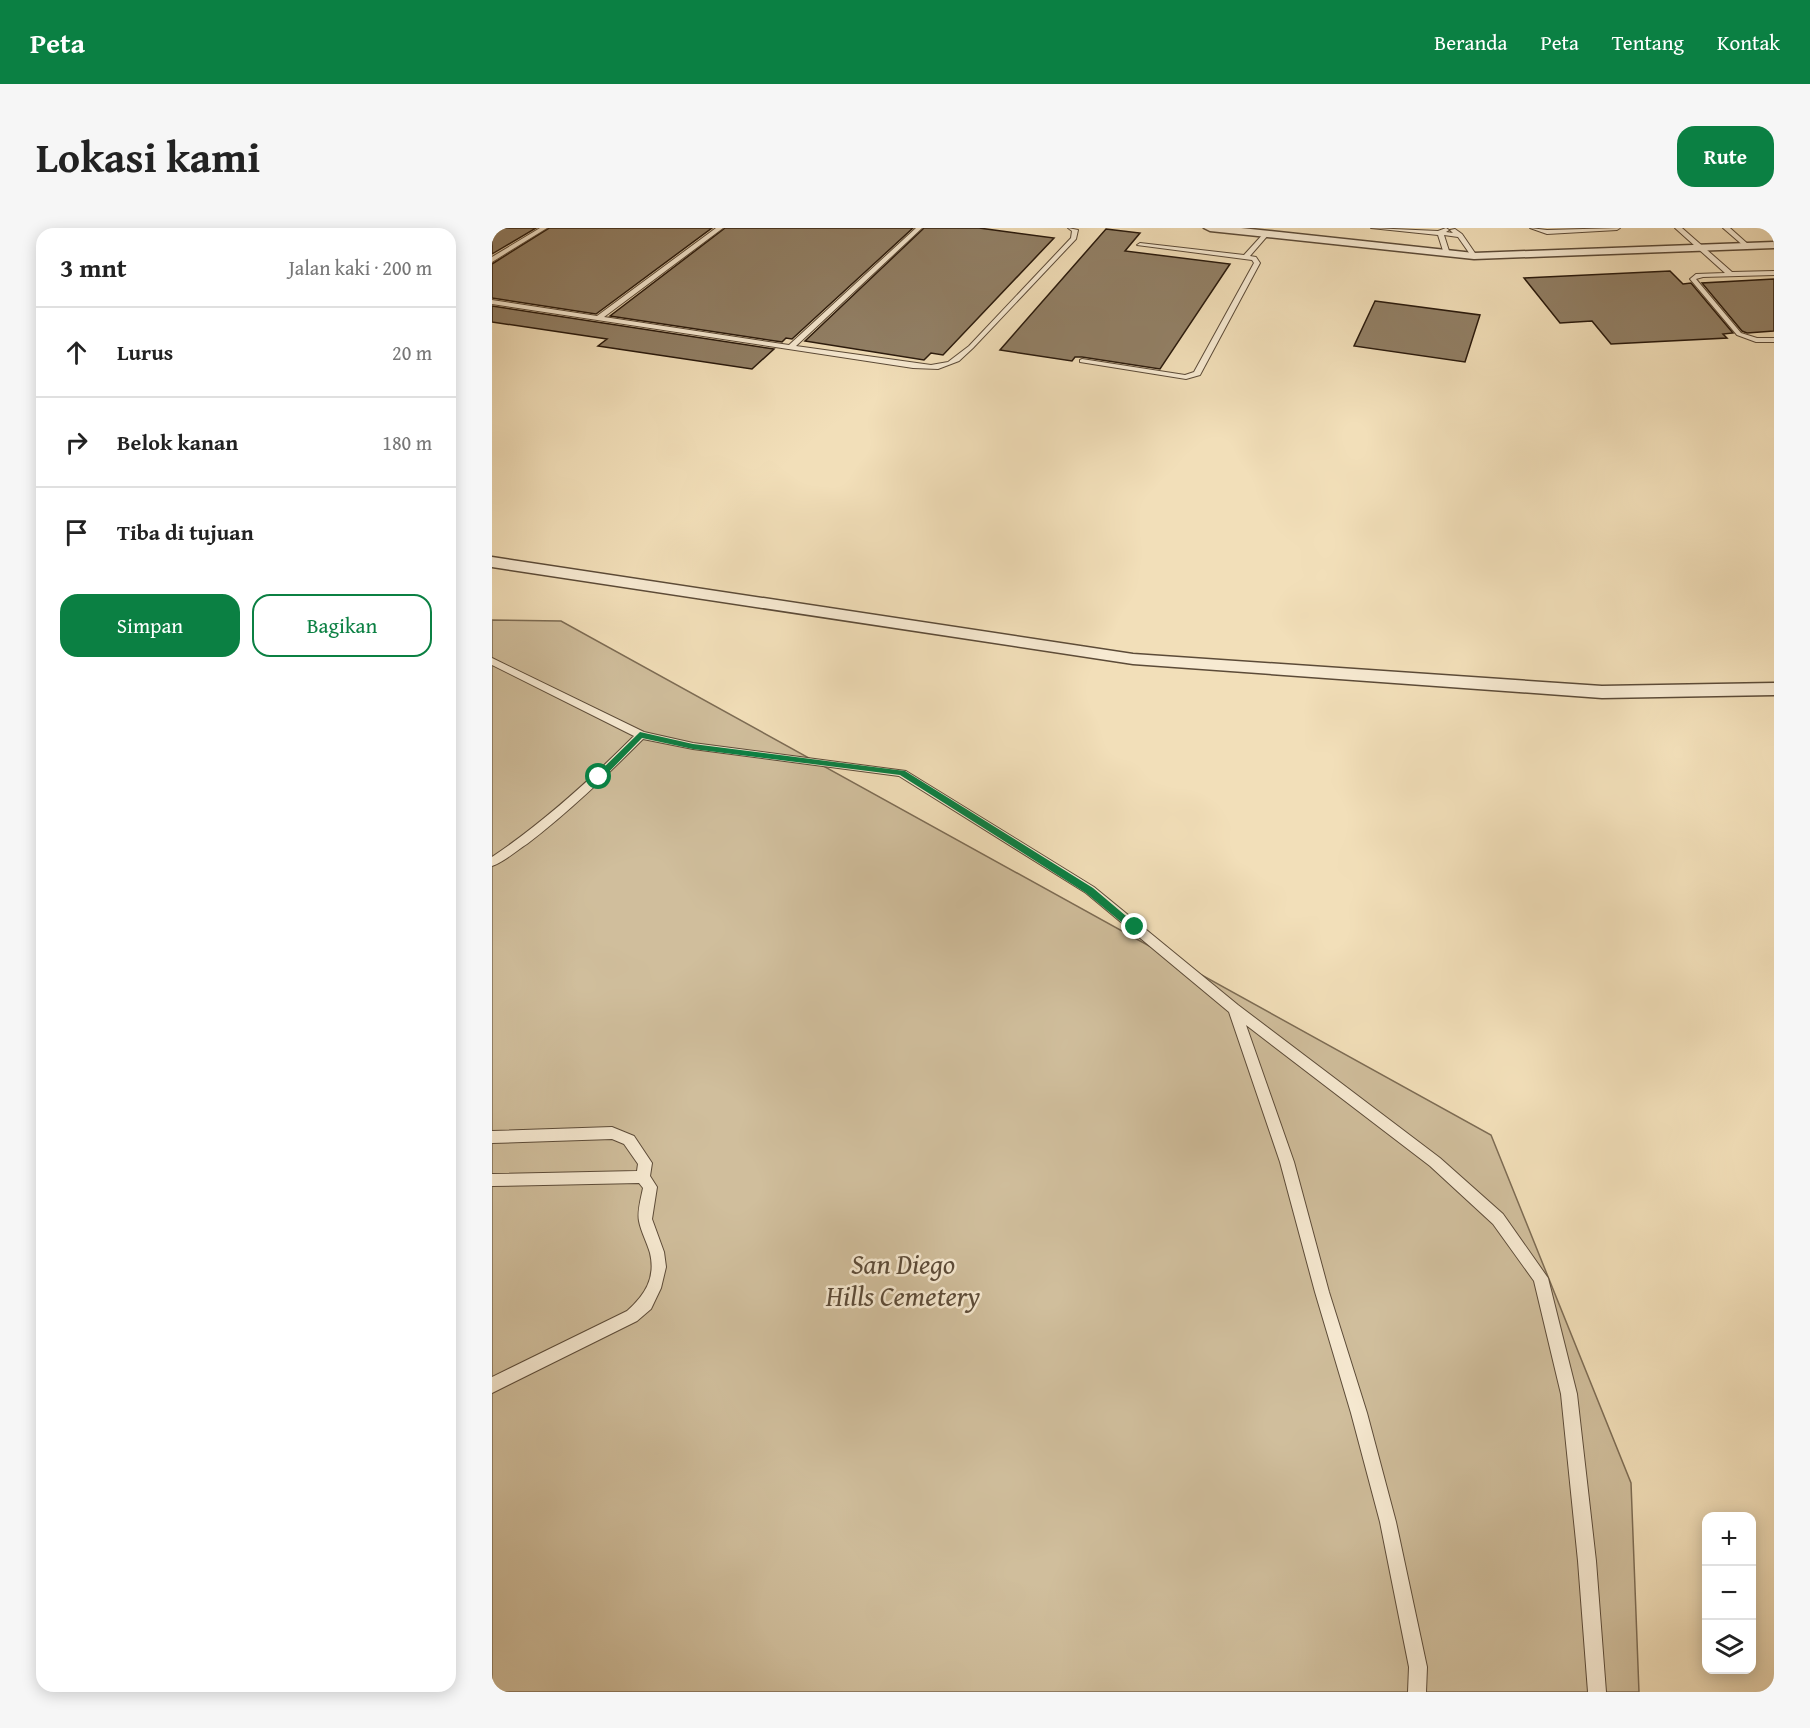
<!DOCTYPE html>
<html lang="id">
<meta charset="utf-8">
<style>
body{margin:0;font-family:"Gentium Book Plus",serif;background:#f6f6f6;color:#222}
.controls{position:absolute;right:18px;bottom:18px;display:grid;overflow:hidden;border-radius:12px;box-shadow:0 3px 15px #0003}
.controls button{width:54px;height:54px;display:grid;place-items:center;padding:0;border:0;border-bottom:2px solid #e0e0e0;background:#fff;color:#222;font:30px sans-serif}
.stop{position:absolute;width:18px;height:18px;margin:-14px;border:4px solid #0b8043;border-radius:50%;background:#fff}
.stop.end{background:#0b8043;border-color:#fff;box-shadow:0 2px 6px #0008}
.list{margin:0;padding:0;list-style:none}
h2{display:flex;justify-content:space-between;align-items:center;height:78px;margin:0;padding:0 24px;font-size:26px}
h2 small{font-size:20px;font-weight:400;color:#767676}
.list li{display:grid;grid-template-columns:39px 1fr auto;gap:18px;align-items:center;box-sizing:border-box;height:90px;padding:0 24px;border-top:2px solid #e0e0e0}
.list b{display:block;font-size:22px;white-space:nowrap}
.list em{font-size:20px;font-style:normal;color:#767676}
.actions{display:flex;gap:12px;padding:18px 24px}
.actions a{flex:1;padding:14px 0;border:2px solid #0b8043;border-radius:18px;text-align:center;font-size:21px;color:#0b8043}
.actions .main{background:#0b8043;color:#fff}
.icon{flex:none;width:33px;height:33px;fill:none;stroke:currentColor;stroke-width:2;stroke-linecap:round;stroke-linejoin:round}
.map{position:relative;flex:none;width:1282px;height:1464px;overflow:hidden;border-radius:18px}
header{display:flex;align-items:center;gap:36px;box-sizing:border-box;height:84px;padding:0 30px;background:#0b8043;color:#fff}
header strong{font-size:28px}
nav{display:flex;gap:33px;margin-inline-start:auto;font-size:21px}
.intro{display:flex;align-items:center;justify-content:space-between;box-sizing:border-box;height:144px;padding:0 36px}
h1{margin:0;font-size:42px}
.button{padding:15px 27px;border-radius:18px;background:#0b8043;color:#fff;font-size:21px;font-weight:700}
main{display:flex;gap:36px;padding:0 36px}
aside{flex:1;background:#fff;border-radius:18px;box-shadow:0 3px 15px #0003}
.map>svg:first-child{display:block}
.green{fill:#d0be9c;stroke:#7d6c54;stroke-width:1.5}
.building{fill:#928066;stroke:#2a1a0d;stroke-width:1.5}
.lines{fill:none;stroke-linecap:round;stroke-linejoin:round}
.service-casing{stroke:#5c4b38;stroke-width:2}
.minor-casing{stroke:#5c4b38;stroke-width:3}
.service{fill:#f7ead2;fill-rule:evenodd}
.minor{fill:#f7ead2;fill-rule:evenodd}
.route{fill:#0b8043}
.labels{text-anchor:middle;stroke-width:5;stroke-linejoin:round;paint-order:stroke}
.near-park-label{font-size:28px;font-style:italic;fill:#5c4b38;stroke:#f7ead2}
</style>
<header>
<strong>Peta</strong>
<nav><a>Beranda</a><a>Peta</a><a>Tentang</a><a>Kontak</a></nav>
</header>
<div class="intro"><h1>Lokasi kami</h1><a class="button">Rute</a></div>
<main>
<aside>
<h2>3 mnt<small>Jalan kaki · 200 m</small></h2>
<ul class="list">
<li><svg class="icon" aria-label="ahead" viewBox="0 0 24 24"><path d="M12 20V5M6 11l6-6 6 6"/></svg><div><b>Lurus</b></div><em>20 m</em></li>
<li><svg class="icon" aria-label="right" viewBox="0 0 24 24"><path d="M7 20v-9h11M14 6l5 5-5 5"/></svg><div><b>Belok kanan</b></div><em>180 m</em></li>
<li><svg class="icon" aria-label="arrive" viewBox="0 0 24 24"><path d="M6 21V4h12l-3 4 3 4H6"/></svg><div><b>Tiba di tujuan</b></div></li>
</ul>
<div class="actions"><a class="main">Simpan</a><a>Bagikan</a></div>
</aside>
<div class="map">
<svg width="1282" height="1464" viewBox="0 0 1282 1464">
<rect width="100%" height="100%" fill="#f2dfb9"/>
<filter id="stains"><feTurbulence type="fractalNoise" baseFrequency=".00333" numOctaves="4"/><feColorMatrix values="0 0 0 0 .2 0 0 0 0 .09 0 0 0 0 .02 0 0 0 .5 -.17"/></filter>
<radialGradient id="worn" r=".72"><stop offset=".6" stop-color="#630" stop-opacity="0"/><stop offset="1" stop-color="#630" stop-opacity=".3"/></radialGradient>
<polygon class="green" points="0,392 69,393 999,907 1139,1255 1147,1464 0,1464"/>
<g class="building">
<polygon points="0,0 44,0 0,26"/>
<polygon points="57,0 220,0 104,86 0,70 0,36"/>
<polygon points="233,0 421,0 300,111 294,110 290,114 118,88"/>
<polygon points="432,0 487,0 562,10 451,127 439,125 432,132 313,113"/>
<polygon points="614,1 648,5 633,23 738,36 668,141 590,129 583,129 580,133 508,122"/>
<polygon points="1178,43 1191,56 1199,55 1241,105 1231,106 1235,110 1119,116 1100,93 1068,95 1032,50"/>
<polygon points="1282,51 1282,103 1255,105 1250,103 1210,55"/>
<polygon points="883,73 988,87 973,134 862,118"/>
<polygon points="0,78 282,121 260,141 106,118 115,111 0,94"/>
</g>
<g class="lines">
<defs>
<g id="service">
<polygon points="48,0 55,0 0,34 0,29"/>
<polygon points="224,0 231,0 112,89 297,117 424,0 430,0 304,118 439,137 456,134 477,118 579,10 580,3 576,0 586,2 584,11 481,120 467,133 446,141 421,140 0,76 0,72 105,88"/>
<polygon points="879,0 946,3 954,0 957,2 954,4 961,5 958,2 963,1 970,6 985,28 980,29 966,9 952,7 958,26 955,28 952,26 946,7"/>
<polygon points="1038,0 1055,2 1128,0 1125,2 1055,6"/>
<polygon points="1183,0 1190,0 1240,44 1282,43 1282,47 1211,49 1204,51 1249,105 1265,110 1282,110 1282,114 1264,114 1245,107 1198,51 1204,46 1233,45"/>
<polygon points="1231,0 1238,0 1257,17 1257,19 1253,19"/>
<polygon points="772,5 777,6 758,28 764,29 768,35 708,147 694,151 588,134 588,132 590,131 693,147 702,144 762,35 760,32 645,17 648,15 752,27"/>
<path d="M0,430L152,504L201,515L414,543L602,659L746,777L948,930L1011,986L1056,1050L1085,1166L1104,1333L1114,1464H1096L1086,1333L1069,1166L1042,1053L1001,996L938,938L754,797L802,934L837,1064L875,1185L904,1294L935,1439L934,1464H916L917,1439L888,1294L859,1185L823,1064L788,934L737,784L594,665L407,548L201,521L151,511C114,548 77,584 35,616C24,623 12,634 0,638V629C52,594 98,552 142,508L0,437Z"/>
<path d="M120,899L142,908L160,935L158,948L165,959L160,991L172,1024L174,1039L169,1060L159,1081L145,1093L0,1165V1149L135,1083C153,1067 164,1050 158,1025C155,1014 149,1004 147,993C145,984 149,970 151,960L147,955L0,958V946L145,943L146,936L132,916L120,911L0,915V903Z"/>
</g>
<g id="minor">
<polygon points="712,0 749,0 982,25 1282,14 1282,20 982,31 718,3"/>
<polygon points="0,329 641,426 1110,458 1282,455 1282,467 1110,470 641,436 0,339"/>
</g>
</defs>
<use href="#service" class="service-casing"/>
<use href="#minor" class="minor-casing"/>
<use href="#service" class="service"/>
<use href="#minor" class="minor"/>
</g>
<polygon class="route" points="148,504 201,516 413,543 601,660 647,699 643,703 639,702 594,665 408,547 201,521 150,510 110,551 104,551 104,547"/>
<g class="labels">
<g class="near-park-label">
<text x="411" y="1046">San Diego<tspan x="411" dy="32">Hills Cemetery</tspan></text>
</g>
</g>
<rect width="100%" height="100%" filter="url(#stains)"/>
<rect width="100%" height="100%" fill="url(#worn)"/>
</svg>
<div class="controls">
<button>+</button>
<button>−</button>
<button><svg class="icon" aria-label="layers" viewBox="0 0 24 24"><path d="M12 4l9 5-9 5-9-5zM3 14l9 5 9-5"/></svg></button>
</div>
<div class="stop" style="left:107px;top:549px"></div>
<div class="stop end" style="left:643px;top:699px"></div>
</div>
</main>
